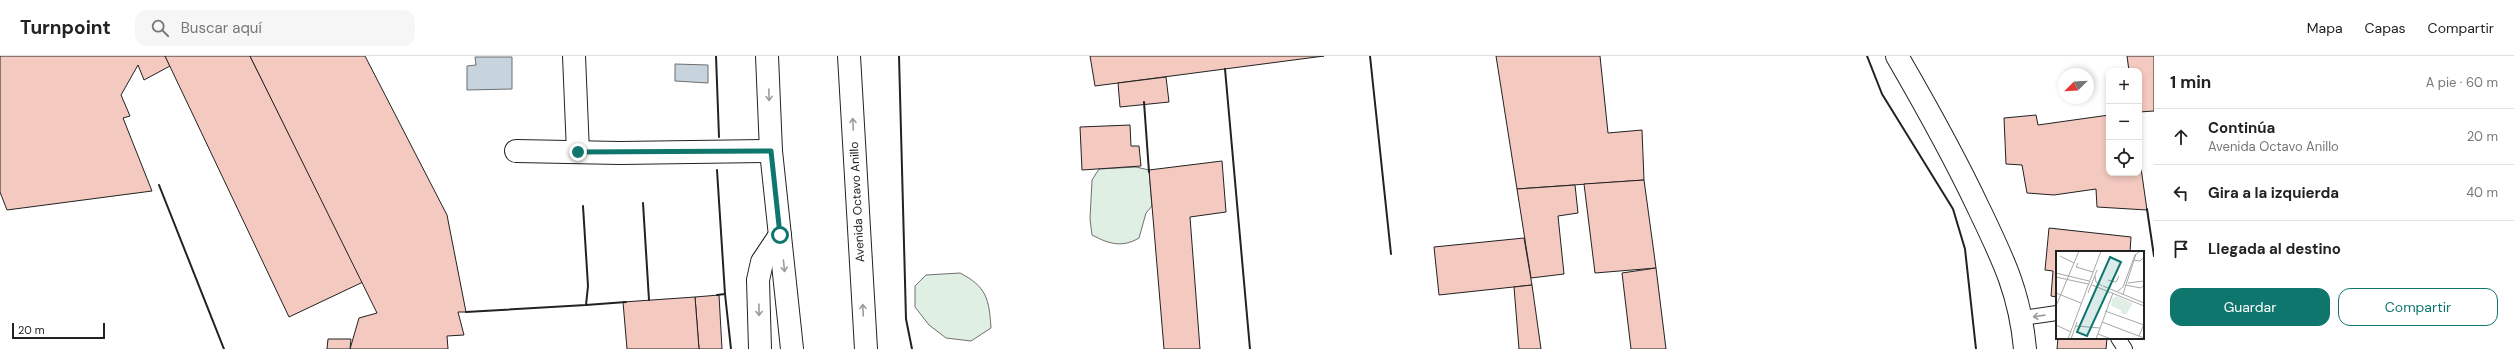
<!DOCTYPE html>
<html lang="es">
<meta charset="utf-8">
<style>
body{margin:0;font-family:"DM Sans",sans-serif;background:#f6f6f6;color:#222}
.controls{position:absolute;right:12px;top:12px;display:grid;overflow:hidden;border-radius:8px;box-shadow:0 2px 6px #0003}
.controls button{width:36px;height:36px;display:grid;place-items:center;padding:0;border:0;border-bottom:1px solid #e0e0e0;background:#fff;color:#222;font:20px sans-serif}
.compass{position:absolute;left:2058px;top:12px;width:36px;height:36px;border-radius:50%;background:#fff;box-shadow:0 2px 6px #0003;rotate:246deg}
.scale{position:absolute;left:12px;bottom:10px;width:93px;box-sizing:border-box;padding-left:4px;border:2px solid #222;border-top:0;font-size:11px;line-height:14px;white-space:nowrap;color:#222;-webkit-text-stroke:3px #fff;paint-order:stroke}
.stop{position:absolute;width:12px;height:12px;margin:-9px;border:3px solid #0f766e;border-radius:50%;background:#fff}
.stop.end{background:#0f766e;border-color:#fff;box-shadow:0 1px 4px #0008}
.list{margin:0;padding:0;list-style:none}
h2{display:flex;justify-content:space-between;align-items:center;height:52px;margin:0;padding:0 16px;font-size:17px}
h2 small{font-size:13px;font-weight:400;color:#767676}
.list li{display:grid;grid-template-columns:26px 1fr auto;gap:12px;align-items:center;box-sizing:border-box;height:56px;padding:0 16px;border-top:1px solid #e0e0e0}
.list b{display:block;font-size:15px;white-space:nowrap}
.list p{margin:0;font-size:13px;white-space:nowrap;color:#767676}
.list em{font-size:13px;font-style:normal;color:#767676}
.actions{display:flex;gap:8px;padding:12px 16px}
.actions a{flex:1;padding:9px 0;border:1px solid #0f766e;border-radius:12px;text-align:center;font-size:14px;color:#0f766e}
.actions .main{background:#0f766e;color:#fff}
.icon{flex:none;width:22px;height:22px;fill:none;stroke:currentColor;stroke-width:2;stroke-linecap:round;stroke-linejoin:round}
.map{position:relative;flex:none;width:2154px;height:293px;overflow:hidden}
header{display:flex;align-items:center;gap:24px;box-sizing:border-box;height:56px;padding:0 20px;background:#fff;border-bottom:1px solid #e0e0e0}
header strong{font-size:19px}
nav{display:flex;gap:22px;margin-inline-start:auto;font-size:14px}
.search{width:280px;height:36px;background:#f6f6f6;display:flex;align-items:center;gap:10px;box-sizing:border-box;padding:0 14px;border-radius:12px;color:#767676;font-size:15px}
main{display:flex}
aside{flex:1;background:#fff}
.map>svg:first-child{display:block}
.green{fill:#e0efe3;stroke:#6f6f6f}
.water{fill:#c7d3dd;stroke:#6f6f6f}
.building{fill:#f3c9c0;stroke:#222}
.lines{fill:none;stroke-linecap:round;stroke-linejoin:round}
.service-casing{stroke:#222;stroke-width:16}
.minor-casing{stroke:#222;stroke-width:24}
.tertiary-casing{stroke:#222;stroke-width:24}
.trunk-casing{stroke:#222;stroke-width:24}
.service{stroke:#fff;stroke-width:14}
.minor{stroke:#fff;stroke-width:22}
.tertiary{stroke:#fff;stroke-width:22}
.trunk{stroke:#fff;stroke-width:22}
.wall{stroke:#222;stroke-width:2}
.oneway{stroke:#9c9c9c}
.route{stroke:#0f766e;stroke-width:5}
.labels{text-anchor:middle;stroke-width:3;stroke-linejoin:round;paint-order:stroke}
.street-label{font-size:12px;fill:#222;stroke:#fff}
.inset-road{fill:none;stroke:#a7a7a7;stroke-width:1}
.view{fill:#0f766e;fill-opacity:0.15;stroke:#0f766e;stroke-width:2}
.inset-edge{fill:none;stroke:#222;stroke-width:2}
</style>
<header>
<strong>Turnpoint</strong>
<div class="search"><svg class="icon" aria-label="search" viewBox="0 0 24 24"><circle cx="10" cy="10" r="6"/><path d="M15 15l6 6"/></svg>Buscar aquí</div>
<nav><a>Mapa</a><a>Capas</a><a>Compartir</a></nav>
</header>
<main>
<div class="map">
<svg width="2154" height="293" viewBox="0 0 2154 293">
<rect width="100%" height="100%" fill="#fff"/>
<g class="green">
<path d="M1136,111L1149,114L1152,150L1146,157L1139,182C1122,192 1109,188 1092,179L1090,163L1092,124L1099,113Z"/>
<path d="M960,217C987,231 989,243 991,272L971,285L946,282L929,269L915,251V230L926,219Z"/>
</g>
<g class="water">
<polygon points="475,1 512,1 512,33 467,34 467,10 476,9"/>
<polygon points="675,8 708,9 708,27 675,25"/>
</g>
<g class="building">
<polygon points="0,0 165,0 170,10 144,24 138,9 121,39 130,60 123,62 152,135 7,154 0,136"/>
<polygon points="165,0 250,0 363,226 289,261"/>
<polygon points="250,0 365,0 447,159 466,256 458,256 464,279 447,280 448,293 350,293 359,262 377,257"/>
<polygon points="1090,0 1324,0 1095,30"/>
<polygon points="1496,0 1600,0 1608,77 1642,74 1644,124 1517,133"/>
<polygon points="2127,0 2154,0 2154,55 2139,56 2139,15 2129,15"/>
<polygon points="1166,21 1169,46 1120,51 1118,27"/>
<polygon points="2036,59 2038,69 2109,59 2109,117 2139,117 2139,98 2147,154 2097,151 2096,133 2054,139 2027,137 2022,109 2006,108 2004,62"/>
<polygon points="1130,69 1131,90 1139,90 1141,110 1082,114 1080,71"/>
<polygon points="1222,105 1226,156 1190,161 1200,293 1164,293 1149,114"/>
<polygon points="1644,124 1656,212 1595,217 1584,128"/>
<polygon points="1575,129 1578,157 1558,160 1564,218 1531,222 1517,133"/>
<polygon points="2049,172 2131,181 2130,196 2057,196 2057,241 2051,240 2053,215 2045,214"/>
<polygon points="1524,182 1532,229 1439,239 1434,191"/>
<polygon points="1656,212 1666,293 1631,293 1622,217"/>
<polygon points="1532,229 1541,293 1519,293 1514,231"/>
<polygon points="719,239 722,293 699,293 695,241"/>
<polygon points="695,241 699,293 627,293 623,246"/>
<polygon points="2058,282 2107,282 2106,293 2057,293"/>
<polygon points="328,283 351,283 350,293 327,293"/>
</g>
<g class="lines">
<defs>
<g id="service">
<polyline points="2022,262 2057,257"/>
<polyline points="2118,282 2125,293"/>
</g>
<g id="minor">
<polyline points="574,0 578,96"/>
<path d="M1897,0C1926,50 1954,100 1979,153C2003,203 2020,237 2025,293"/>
<polyline points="516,95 620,97 771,95"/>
</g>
<g id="tertiary">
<polyline points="767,0 771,95 792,293"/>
<polyline points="849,0 866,293"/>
</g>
<polyline id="trunk" points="760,293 758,224 762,206 780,179"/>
</defs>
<use href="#service" class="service-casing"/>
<use href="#minor" class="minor-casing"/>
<use href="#tertiary" class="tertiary-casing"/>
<use href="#trunk" class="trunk-casing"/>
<use href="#service" class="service"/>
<use href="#minor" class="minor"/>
<use href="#tertiary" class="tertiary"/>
<use href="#trunk" class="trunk"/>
<g class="wall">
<polyline points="716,0 719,81"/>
<polyline points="899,0 906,263 912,293"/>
<polyline points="1370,0 1391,198"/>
<polyline points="1867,0 1882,38 1953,153 1965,193 1976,293"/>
<polyline points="1225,13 1250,293"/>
<polyline points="1144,46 1149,116"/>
<polyline points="717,114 725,238 717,239"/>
<polyline points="159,129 224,293"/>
<polyline points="643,147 649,244"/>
<polyline points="2147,153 2154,200"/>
<polyline points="725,238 731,293"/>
<polyline points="586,249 626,246"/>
<polyline points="466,256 586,249 588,230 583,150"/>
</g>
</g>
<defs><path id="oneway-shaft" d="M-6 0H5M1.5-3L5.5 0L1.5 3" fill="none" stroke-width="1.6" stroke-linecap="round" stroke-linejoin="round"/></defs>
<g class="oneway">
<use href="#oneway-shaft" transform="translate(769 39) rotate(88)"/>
<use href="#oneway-shaft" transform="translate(853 68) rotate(-93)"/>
<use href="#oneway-shaft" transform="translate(784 210) rotate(84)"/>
<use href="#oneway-shaft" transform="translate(759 254) rotate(89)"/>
<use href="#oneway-shaft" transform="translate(863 254) rotate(-93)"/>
<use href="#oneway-shaft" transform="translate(2039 260) rotate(172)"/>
</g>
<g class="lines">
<polyline class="route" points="578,96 771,95 780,179"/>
</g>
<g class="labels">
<g class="street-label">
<text transform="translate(857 146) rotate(-93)" y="4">Avenida Octavo Anillo</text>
</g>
</g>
<g transform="translate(2056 195)">
<rect width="88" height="88" fill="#fff"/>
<path d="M60,45L77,52L70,64L65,62V59L55,55L56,48Z" fill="#e0efe3"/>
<path class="inset-road" d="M4,5L18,12M77,9L84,10L88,6M22,12L20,16L37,21M0,22L33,30M39,25L40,31L46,35M0,26L32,33M52,29L60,31L63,25M72,32L88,30M36,34L88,55M69,34L85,37L88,34M47,35L88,52M62,40L67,36L79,4L84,0M0,42L25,52M32,42L41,19M67,43L80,3M0,55L23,0M49,60L88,74M46,71L88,87M0,74L15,81M20,75L44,77M42,83L55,88M83,85L88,73M12,88L45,0M15,88L21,71M40,88L57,42"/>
<path class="view" d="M54,6L65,11L31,85L21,81Z"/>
<rect width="88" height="88" class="inset-edge"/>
</g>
</svg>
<div class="controls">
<button>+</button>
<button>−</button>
<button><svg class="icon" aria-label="locate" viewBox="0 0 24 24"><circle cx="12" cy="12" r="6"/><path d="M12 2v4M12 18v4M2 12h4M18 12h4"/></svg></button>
</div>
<svg class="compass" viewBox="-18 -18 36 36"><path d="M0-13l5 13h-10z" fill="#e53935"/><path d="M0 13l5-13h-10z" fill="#767676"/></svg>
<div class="scale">20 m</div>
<div class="stop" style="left:780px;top:179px"></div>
<div class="stop end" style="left:578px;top:96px"></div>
</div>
<aside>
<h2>1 min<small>A pie · 60 m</small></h2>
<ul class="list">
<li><svg class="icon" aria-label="ahead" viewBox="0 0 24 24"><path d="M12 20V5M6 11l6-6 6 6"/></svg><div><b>Continúa</b><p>Avenida Octavo Anillo</p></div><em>20 m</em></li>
<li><svg class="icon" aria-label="left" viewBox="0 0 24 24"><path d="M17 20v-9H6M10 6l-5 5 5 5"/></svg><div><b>Gira a la izquierda</b></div><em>40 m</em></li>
<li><svg class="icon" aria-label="arrive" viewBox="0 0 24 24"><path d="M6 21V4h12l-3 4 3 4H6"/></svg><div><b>Llegada al destino</b></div></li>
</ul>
<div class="actions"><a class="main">Guardar</a><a>Compartir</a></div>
</aside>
</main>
